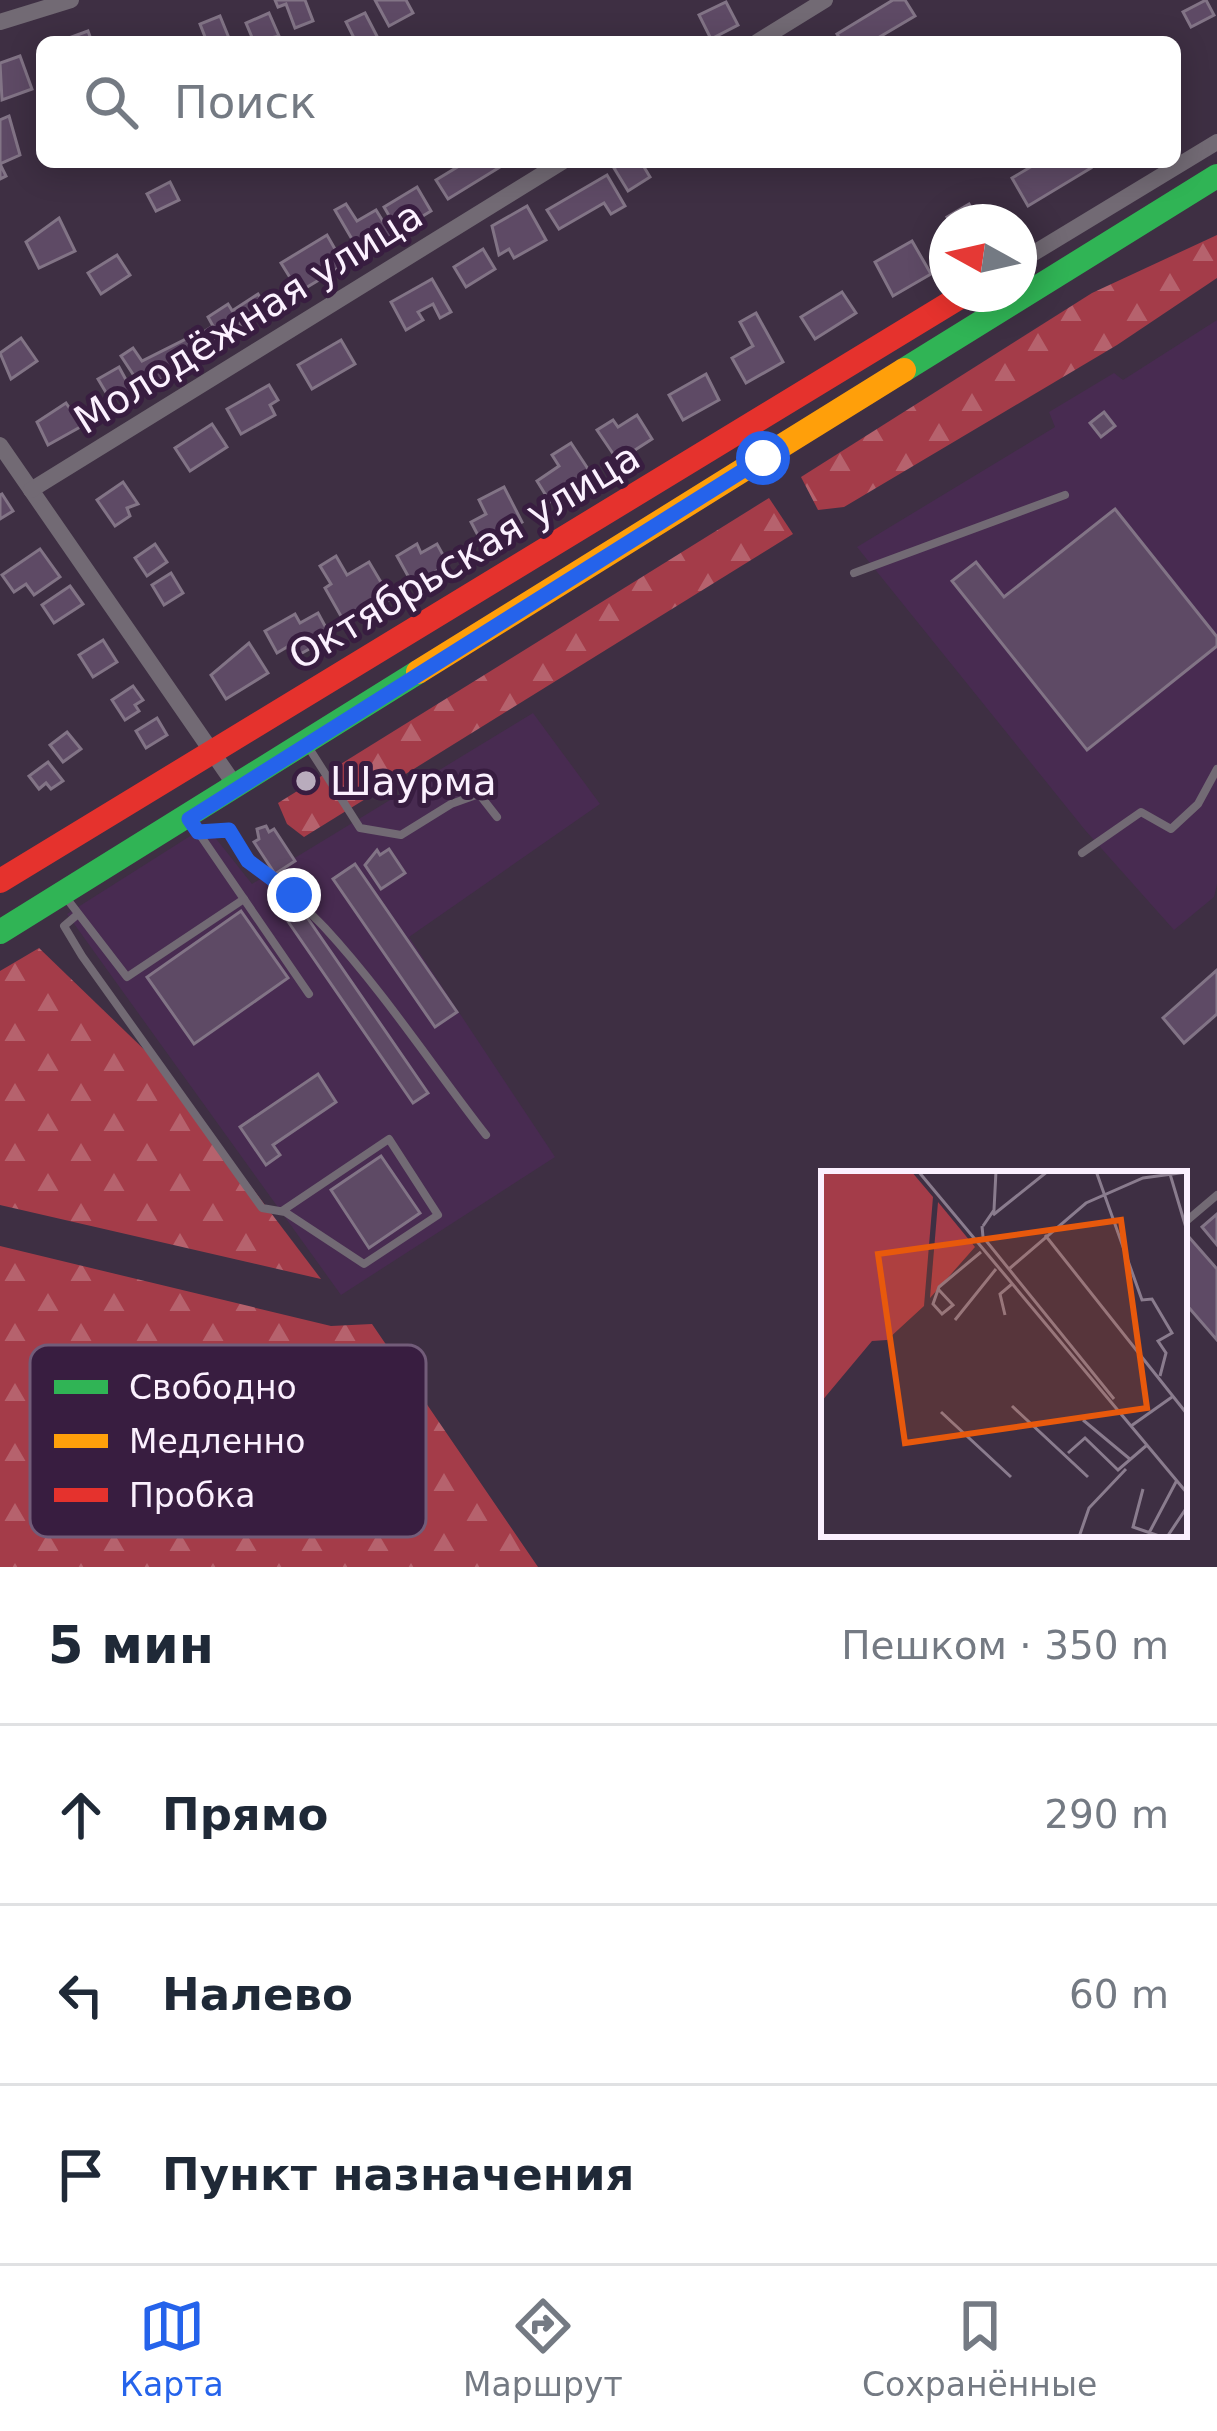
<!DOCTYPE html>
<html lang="ru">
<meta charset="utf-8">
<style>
body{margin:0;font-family:"DejaVu Sans",sans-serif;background:#f6f6f7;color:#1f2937}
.compass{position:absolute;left:929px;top:204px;width:108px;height:108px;border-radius:50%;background:#fff;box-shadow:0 6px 30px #0003;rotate:278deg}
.stop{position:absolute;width:36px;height:36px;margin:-27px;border:9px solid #2563eb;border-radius:50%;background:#fff}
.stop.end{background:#2563eb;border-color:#fff;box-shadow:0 3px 12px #0008}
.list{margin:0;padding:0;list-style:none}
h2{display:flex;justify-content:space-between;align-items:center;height:156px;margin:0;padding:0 48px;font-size:51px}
h2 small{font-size:39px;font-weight:400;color:#747a83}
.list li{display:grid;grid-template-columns:78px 1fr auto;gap:36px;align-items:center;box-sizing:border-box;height:180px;padding:0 48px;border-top:3px solid #e0e1e3}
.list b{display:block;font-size:45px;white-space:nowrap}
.list em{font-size:39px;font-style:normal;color:#747a83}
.icon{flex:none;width:66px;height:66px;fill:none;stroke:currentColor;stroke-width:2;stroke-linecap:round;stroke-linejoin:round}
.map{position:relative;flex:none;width:1217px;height:1567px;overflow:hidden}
.search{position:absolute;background:#fff;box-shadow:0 6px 30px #0003;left:36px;right:36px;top:36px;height:132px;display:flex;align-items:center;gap:30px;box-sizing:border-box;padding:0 42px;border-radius:18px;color:#747a83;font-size:45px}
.sheet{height:696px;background:#fff}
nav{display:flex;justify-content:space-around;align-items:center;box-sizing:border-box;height:168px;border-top:3px solid #e0e1e3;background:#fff;font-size:33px;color:#747a83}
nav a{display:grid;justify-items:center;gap:6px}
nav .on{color:#2563eb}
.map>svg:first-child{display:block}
.built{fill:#482b51}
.forest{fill:url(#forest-firs)}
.building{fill:#5e4a65;stroke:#827486;stroke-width:3}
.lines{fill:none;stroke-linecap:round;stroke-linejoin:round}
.lane{stroke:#726a74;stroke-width:8}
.street{stroke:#726a74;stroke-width:16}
.fast{stroke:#30b455;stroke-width:24}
.slow{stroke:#ff9f0a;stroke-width:24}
.jam{stroke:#e5322d;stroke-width:24}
.route{stroke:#2563eb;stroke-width:15}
.poi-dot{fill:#b9acbd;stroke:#381d40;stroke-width:4.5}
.labels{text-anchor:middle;stroke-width:10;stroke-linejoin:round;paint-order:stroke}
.street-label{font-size:39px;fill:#fbf0fe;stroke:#381d40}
.poi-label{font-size:39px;fill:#fbf0fe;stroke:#381d40;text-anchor:start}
.inset-road{fill:none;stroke:#8a7c8e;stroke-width:3}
.view{fill:#e8590c;fill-opacity:0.15;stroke:#e8590c;stroke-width:6}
.inset-edge{fill:none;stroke:#fbf0fe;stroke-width:6}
.key{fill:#381d40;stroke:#725c79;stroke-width:3}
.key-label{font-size:33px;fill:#fbf0fe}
</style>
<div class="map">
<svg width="1217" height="1567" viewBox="0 0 1217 1567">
<defs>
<pattern id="forest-firs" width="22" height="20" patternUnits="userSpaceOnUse" patternTransform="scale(3)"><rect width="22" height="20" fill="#a43c49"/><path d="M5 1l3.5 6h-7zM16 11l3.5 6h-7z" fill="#b6626d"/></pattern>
</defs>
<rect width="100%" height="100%" fill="#3e2f43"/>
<g class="built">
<polygon points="1217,320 1217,884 1214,897 1174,930 1085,830 857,547 1055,427 1049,412 1114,373 1123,380"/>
<polygon points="533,713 600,804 409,937 555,1157 341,1295 67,914 206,826 252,884"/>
</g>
<g class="forest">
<polygon points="1217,235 1217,278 1117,345 844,507 818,510 801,477 1092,293"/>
<polygon points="769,498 793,534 304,837 287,824 278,803"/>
<polygon points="39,948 155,1060 321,1279 0,1205 0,971"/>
<polygon points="0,1246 331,1326 372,1324 538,1567 0,1567"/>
</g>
<g class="building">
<polygon points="275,0 305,0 313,21 295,28 286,4 278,7"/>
<polygon points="375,0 406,0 413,13 389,26"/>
<polygon points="893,0 905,0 915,16 871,42 842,42 837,34"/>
<polygon points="1206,0 1214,15 1191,27 1183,12"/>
<polygon points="726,2 738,25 711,39 699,15"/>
<polygon points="269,13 279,36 254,42 246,23"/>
<polygon points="365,13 380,42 356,42 346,22"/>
<polygon points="220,16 229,38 207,42 200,24"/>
<polygon points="88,31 92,42 58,42"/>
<polygon points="20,56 32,89 2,100 0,63"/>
<polygon points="9,116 20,155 0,164 6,176 0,179 0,120"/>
<polygon points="456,162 497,162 500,167 448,199 436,180 459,166"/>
<polygon points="625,162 641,162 650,177 628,191 614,168"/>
<polygon points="1039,162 1088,162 1091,168 1028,206 1012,178"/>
<polygon points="607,175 625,206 611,214 604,203 559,229 547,210"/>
<polygon points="170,182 179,200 156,211 147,194"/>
<polygon points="417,187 431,211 398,231 384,207"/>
<polygon points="346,204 357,221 376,210 392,236 299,292 281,263 327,235 339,256 356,246 335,210"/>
<polygon points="969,204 979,222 997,211 1003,222 950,222 947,217"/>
<polygon points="527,206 546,240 514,258 509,249 499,255 492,226"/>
<polygon points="59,218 75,251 39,268 26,242"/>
<polygon points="912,241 931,274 893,296 875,262"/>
<polygon points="483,249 495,269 466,287 454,267"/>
<polygon points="117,255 130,275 101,294 88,273"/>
<polygon points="432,279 451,312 440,318 433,304 418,312 423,320 406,330 391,302"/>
<polygon points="842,292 856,313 815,339 801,317"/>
<polygon points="258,294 268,310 242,327 232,311"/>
<polygon points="228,304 246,333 212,347 202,333 213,326 208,317"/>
<polygon points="756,313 783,362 746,383 732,358 753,346 740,322"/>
<polygon points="190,337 201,353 144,391 121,356 133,348 142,361"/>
<polygon points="21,338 37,361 11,379 0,353"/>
<polygon points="341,340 355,364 312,389 298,365"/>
<polygon points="119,367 131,389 111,401 98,379"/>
<polygon points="706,374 719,400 683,420 669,395"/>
<polygon points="269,385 278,400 270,405 275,415 241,434 227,409"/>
<polygon points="66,403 82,426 48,445 37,422"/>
<polygon points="1104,412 1115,426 1101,437 1090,423"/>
<polygon points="637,415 652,439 618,461 597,430 613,420 618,427"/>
<polygon points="212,424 227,447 190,471 175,448"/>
<polygon points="571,443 592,475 550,502 537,481 559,466 552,455"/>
<polygon points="123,482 138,504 127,508 130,516 115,526 97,500"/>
<polygon points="504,487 522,522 482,543 471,522 486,514 479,500"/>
<polygon points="2,494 13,511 0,519 0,495"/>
<polygon points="1115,509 1217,637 1217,646 1087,750 952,581 976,562 1004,597"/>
<polygon points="155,544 167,562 147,576 135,558"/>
<polygon points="417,544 421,553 437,544 448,564 413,585 397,556"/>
<polygon points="40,549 60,577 34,595 26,584 14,592 2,575"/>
<polygon points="336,556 347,575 369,562 391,599 346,625 325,588 331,584 320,566"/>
<polygon points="171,573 183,593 164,605 152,585"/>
<polygon points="70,586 83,604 54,623 42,605"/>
<polygon points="318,613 331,637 293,658 287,647 277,653 265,631 295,614 300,623"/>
<polygon points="103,640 117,662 93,677 79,655"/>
<polygon points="249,643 268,673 226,699 211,675"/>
<polygon points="133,686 143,700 135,705 139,711 125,720 112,700"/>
<polygon points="157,718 167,735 146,748 136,731"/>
<polygon points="67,732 81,749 63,762 50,745"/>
<polygon points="48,762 63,781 51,789 46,783 39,789 29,776"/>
<polygon points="266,826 269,832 274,829 295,861 275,874 254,842 259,839 257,829"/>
<polygon points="389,849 405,873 381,889 365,865 377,850 380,855"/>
<polygon points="355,864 457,1012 435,1027 333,879"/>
<polygon points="302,910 428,1093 413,1103 287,920"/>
<polygon points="241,911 288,978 194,1044 147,977"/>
<polygon points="1217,970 1217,1014 1184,1043 1163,1018"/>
<polygon points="318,1074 336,1102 273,1145 280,1155 266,1165 240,1127"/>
<polygon points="381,1156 420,1213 369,1248 331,1190"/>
<polygon points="1217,1214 1217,1245 1202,1227"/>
<polygon points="1188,1236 1217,1269 1217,1340 1184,1302"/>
</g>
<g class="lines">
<g class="lane">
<polyline points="854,573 1065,495"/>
<polyline points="307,745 360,828 401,835 451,804 479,794 497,817"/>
<path d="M198,832L229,830C255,872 292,892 325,928C384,992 433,1067 486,1135"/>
<polyline points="198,832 309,994"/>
<polyline points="1082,853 1141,812 1171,829 1198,804 1217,769"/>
<polyline points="64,895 127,977 244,899"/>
<polyline points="78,914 64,926 82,956 262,1208 285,1212 364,1264 438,1215 389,1139 282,1211"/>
<polyline points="1184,1223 1217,1195"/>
</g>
<g class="street">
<polyline points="0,22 71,0"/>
<polyline points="757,42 825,0"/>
<polyline points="1019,262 1217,142"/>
<polyline points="0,445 237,788"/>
<polyline points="31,490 562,162"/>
</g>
<g class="fast">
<polyline points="904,370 1217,176"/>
<polyline points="0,932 418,672"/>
</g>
<polyline class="slow" points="418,672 904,370"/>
<polyline class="jam" points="0,881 965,294"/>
</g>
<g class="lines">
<polyline class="route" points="294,895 248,861 229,830 198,832 189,819 763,458"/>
</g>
<circle class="poi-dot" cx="306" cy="781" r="12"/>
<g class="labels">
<g class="street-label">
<text transform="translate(248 317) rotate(-32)" y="14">Молодёжная улица</text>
<text transform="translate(464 556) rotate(-31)" y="14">Октябрьская улица</text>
</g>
<g class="poi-label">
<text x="330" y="795">Шаурма</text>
</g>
</g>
<g transform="translate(821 1171)">
<rect width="366" height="366" fill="#3e2f43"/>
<path d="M0,0H90L112,26L103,135L66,169L51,170L0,231ZM117,31L154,76L109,127Z" fill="#a43c49"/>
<path class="inset-road" d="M97,0L366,322M275,0L321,129L331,128L351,162L337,170L345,182L339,205M349,3L366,60M172,44L227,0M161,55L162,66L293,228M162,55L173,39L175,0M224,64L366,243M188,98L265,32L322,7L366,1M118,119L132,134L121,143L112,133L118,116L160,81M184,144L179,123L191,113M134,149L175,98M191,235L267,306M120,241L190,306M262,249L310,289M310,255L351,226M247,282L264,267L297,299L326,274M322,318L312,356L341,366M328,362L356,309M258,366L268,337L305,298M346,366L366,336"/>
<path class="view" d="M300,49L326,237L84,272L57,83Z"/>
<rect width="366" height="366" class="inset-edge"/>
</g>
<rect x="30" y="1345" width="396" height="192" rx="18" class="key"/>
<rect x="54" y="1380" width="54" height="14" fill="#30b455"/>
<rect x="54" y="1434" width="54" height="14" fill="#ff9f0a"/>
<rect x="54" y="1488" width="54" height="14" fill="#e5322d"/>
<g class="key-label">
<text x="129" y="1399">Свободно</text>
<text x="129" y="1453">Медленно</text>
<text x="129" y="1507">Пробка</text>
</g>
</svg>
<svg class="compass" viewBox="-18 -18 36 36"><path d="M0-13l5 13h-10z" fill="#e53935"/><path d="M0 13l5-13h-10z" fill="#747a83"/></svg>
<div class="stop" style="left:763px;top:458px"></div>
<div class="stop end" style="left:294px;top:895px"></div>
<div class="search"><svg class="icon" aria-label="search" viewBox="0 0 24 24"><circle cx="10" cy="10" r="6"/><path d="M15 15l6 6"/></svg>Поиск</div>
</div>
<section class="sheet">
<h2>5 мин<small>Пешком · 350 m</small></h2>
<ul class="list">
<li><svg class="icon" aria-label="ahead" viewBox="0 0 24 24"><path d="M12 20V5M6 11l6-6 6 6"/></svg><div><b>Прямо</b></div><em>290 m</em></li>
<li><svg class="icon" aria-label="left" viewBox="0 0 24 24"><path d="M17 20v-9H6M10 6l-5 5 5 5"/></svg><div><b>Налево</b></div><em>60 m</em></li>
<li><svg class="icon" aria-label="arrive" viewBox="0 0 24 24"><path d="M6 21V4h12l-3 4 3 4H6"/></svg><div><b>Пункт назначения</b></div></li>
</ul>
</section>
<nav>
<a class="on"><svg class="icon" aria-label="map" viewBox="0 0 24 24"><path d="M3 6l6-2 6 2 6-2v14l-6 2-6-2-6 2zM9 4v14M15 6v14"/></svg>Карта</a>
<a><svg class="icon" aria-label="directions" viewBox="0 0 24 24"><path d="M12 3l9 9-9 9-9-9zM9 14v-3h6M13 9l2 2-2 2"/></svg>Маршрут</a>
<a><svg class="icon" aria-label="saved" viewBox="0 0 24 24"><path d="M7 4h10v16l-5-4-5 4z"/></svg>Сохранённые</a>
</nav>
